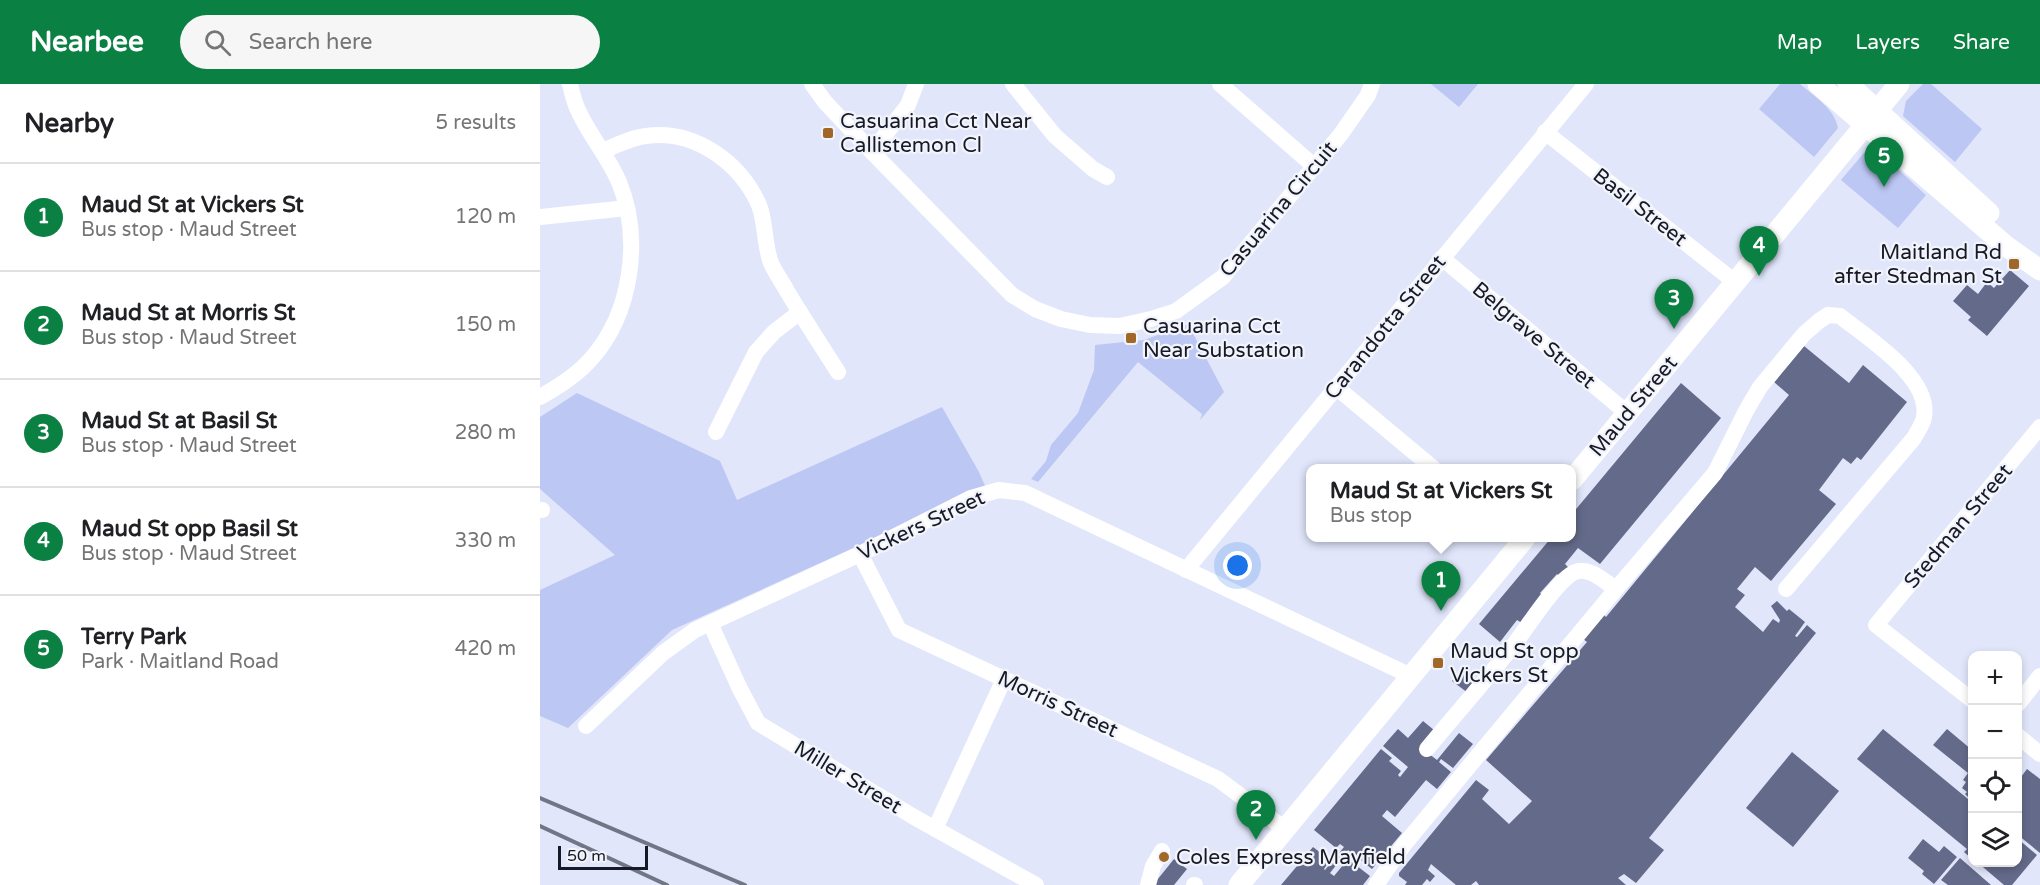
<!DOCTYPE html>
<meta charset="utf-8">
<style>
body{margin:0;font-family:"Varela Round",sans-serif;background:#f6f6f6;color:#202124}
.controls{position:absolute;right:18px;bottom:18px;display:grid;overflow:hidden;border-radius:12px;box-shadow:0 3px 9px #0003}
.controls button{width:54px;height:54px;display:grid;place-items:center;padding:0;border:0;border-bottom:2px solid #e0e0e0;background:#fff;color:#202124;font:30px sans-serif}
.scale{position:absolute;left:18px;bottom:15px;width:90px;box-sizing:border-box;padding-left:6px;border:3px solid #171a26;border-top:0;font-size:16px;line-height:21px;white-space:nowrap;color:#171a26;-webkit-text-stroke:4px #f2f4fb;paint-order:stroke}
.you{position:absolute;left:698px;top:482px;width:21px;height:21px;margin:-15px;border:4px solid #fff;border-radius:50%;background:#1a73e8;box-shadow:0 0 0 9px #1a73e833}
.badge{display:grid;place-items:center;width:39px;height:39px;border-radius:50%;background:#0b8043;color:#fff;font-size:20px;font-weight:700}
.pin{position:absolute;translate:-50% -50px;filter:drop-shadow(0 2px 3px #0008)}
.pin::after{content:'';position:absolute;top:32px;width:21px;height:18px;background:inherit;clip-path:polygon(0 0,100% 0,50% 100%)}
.popup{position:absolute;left:766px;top:380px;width:270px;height:78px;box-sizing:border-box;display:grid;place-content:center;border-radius:12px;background:#fff;filter:drop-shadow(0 2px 4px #0005);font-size:20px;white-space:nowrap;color:#757577}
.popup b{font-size:22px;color:#202124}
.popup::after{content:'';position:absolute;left:50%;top:100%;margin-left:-12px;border:12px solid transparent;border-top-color:#fff}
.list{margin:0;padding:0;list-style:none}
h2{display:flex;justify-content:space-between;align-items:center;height:78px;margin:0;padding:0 24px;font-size:26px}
h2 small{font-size:20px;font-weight:400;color:#757577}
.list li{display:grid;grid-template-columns:39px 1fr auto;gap:18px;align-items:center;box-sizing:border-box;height:108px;padding:0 24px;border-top:2px solid #e0e0e0}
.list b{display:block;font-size:22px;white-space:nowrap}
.list p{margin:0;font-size:20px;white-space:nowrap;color:#757577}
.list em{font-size:20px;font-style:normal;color:#757577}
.icon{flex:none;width:33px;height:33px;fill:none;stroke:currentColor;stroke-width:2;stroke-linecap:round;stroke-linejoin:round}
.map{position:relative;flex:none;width:1500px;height:801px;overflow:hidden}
header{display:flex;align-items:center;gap:36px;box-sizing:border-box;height:84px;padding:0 30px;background:#0b8043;color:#fff}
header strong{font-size:28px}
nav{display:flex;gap:33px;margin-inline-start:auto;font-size:21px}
.search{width:420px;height:54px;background:#f6f6f6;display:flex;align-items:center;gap:15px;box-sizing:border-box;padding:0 21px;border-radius:33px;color:#757577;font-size:22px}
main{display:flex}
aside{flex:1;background:#fff}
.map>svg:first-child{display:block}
.green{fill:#bcc7f4}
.building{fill:#646b8a}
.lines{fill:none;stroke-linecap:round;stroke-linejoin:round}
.minor{stroke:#fff;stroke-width:16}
.major{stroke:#fff;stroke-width:21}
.rail{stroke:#717585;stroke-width:4}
.poi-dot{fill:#a16727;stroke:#f2f4fb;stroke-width:2}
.labels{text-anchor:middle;stroke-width:4.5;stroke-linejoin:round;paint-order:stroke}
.poi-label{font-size:21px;fill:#171a26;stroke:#f2f4fb;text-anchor:start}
.street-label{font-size:21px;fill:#171a26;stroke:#f2f4fb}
</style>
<header>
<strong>Nearbee</strong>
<div class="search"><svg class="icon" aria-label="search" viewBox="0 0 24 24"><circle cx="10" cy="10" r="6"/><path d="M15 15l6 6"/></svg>Search here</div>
<nav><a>Map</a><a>Layers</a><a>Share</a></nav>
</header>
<main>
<aside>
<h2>Nearby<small>5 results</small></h2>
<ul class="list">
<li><span class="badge">1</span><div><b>Maud St at Vickers St</b><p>Bus stop · Maud Street</p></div><em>120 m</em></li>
<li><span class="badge">2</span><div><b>Maud St at Morris St</b><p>Bus stop · Maud Street</p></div><em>150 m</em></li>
<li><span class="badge">3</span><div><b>Maud St at Basil St</b><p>Bus stop · Maud Street</p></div><em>280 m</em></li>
<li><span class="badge">4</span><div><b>Maud St opp Basil St</b><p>Bus stop · Maud Street</p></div><em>330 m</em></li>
<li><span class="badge">5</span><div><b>Terry Park</b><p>Park · Maitland Road</p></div><em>420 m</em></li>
</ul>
</aside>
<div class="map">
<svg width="1500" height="801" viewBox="0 0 1500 801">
<rect width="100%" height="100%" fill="#e1e6fb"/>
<g class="green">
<polygon points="891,0 938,0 919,23"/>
<path d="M1240,0H1260C1274,12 1295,25 1298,44L1274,73L1219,25Z"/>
<polygon points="1383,0 1391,0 1442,45 1415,78 1363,32 1366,17"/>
<path d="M1327,67C1347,71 1371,98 1386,111L1358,144L1301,96L1323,70Z"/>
<polygon points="648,240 684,308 660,336 662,330 598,278 498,398 491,395 506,377 511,361 538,329 554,286 555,261 604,256"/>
<polygon points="37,309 180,377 197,416 402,323 439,388 446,404 132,546 28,644 0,632 0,506 75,471 0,405 0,333"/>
</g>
<g class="building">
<polygon points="1470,186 1489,202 1447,252 1428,236 1431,233 1413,217 1427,201 1438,210 1447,198 1454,204"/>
<polygon points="1264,262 1309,299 1323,281 1367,318 1321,376 1317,373 1311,380 1303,374 1279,406 1296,420 1231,497 1215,483 1197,505 1205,511 1195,523 1223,548 1233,535 1239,539 1240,536 1231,522 1237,517 1247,527 1249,525 1265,538 1255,552 1257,553 1267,541 1276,549 1109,754 1124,766 1096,799 1084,790 1078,794 1086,801 939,801 936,797 931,801 916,801 891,780 888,786 895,792 890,798 887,795 882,801 865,801 867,798 859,792 859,789 936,696 949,706 942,715 969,740 992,717 946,676 1047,558 1043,555 1064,531 1066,533 1249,311 1234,298"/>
<polygon points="1141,299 1181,334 1060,480 1038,464 1025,480 1030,485 1022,494 1017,490 1000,509 1003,512 982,539 977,536 960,558 939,540 1011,454 1032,454 1032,430"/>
<polygon points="920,587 935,600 928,609 912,597"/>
<polygon points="883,637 894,646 880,663 897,676 919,649 933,660 913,684 901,675 899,678 911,688 897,705 886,696 855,733 847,726 842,732 862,749 832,785 808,766 790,789 794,792 808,775 830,792 823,801 741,801 773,763 790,776 784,785 785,786 804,763 800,760 796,764 774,746 841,665 852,674 849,677 861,687 858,691 860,693 868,683 843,662 858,645 868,654"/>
<polygon points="1343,645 1428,715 1429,714 1425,710 1427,708 1422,704 1426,698 1423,696 1428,689 1393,661 1407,645 1432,666 1432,775 1424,768 1427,765 1317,675"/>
<polygon points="1252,668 1299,707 1253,763 1206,724"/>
<polygon points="1487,685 1500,695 1500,769 1478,751 1478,697"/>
<polygon points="1383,755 1399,768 1404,762 1417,773 1394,800 1382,790 1384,787 1368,774"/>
<polygon points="1478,755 1497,771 1472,801 1464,801 1437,778 1478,778"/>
<polygon points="1420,774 1451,801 1408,801 1401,796"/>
<polygon points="634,775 647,785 634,801 613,801"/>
</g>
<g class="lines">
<g class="minor">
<polyline points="272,0 285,18 332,68 472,211 495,225 521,235 550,241 580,242 611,235 636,227 683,193 801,50 828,11 832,0"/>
<polyline points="473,0 515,52 553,85 567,93"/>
<polyline points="680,0 775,83"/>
<polyline points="1005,48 1195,198"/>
<path d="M63,67C76,61 91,54 106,52C154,45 200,78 219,121C226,139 224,161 231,179C235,188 242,198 247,207C263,234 281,261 298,288"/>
<polyline points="332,68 368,21 376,0"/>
<polyline points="0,133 87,124"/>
<polyline points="902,174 1087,329"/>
<polyline points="796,303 893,384"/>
<path d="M0,313C18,303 38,290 51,275C92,229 102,154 79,98C68,72 49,51 38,26C34,18 32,9 30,0"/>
<polyline points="176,348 216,268 234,248 260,228"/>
<polyline points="0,426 2,426"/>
<polyline points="320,470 359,546 678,695 745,745"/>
<polyline points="646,486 1046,0"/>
<polyline points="170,539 199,603 218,639 374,733 496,801"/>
<polyline points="1432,616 1336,541 1500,343"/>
<polyline points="1478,620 1500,592"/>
<polyline points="46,642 123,569 155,546 320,470 431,414 459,406 485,409 871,592"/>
<polyline points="1478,652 1500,670"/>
<path d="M887,665C916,630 945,597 973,562C986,545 1017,496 1035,488C1049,482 1065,498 1076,505"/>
<polyline points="395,745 464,595"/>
<polyline points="608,801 613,782 622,767"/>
<polyline points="654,801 655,801"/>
<path d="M836,801L863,762L1076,505L1175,389L1207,325L1220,303L1264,250L1279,237L1288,231L1300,232C1327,254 1391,293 1384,333C1383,340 1377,348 1374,354L1246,505"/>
</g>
<g class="major">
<polyline points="1278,0 1466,162 1500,186"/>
<polyline points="1308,0 1449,129"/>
<polyline points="1032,396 1359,0"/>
<polyline points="699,801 985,454"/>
</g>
<g class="rail">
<polyline points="0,714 205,801"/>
<polyline points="0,742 127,801"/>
</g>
</g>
<g class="poi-dot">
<rect x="282" y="43" width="12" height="12" rx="3"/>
<rect x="1468" y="174" width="12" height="12" rx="3"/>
<rect x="585" y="248" width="12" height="12" rx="3"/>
<rect x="892" y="573" width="12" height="12" rx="3"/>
<circle cx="624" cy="773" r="6"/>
</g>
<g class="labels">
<g class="poi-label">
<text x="300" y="44">Casuarina Cct Near<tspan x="300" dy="24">Callistemon Cl</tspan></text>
<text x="1462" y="175" text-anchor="end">Maitland Rd<tspan x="1462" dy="24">after Stedman St</tspan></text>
<text x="603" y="249">Casuarina Cct<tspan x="603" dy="24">Near Substation</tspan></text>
<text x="910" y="574">Maud St opp<tspan x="910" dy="24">Vickers St</tspan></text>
<text x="636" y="780">Coles Express Mayfield</text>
</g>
<g class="street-label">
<text transform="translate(1100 123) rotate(38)" y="7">Basil Street</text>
<text transform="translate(738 125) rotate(-50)" y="7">Casuarina Circuit</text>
<text transform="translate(845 243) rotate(-51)" y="7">Carandotta Street</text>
<text transform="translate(994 251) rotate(40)" y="7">Belgrave Street</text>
<text transform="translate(1093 322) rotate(-50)" y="7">Maud Street</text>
<text transform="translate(381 441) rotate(-25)" y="7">Vickers Street</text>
<text transform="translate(1418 442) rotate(-50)" y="7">Stedman Street</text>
<text transform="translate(518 620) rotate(25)" y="7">Morris Street</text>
<text transform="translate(308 693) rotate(31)" y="7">Miller Street</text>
</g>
</g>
</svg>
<div class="controls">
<button>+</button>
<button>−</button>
<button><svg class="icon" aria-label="locate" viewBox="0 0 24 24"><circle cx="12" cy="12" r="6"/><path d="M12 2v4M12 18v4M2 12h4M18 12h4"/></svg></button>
<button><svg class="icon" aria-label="layers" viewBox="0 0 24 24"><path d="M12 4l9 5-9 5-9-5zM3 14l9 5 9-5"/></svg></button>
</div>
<div class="scale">50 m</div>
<div class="you"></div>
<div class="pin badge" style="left:901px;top:527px">1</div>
<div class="popup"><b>Maud St at Vickers St</b>Bus stop</div>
<div class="pin badge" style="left:716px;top:756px">2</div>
<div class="pin badge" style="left:1134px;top:245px">3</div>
<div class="pin badge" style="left:1219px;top:192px">4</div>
<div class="pin badge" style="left:1344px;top:103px">5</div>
</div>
</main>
